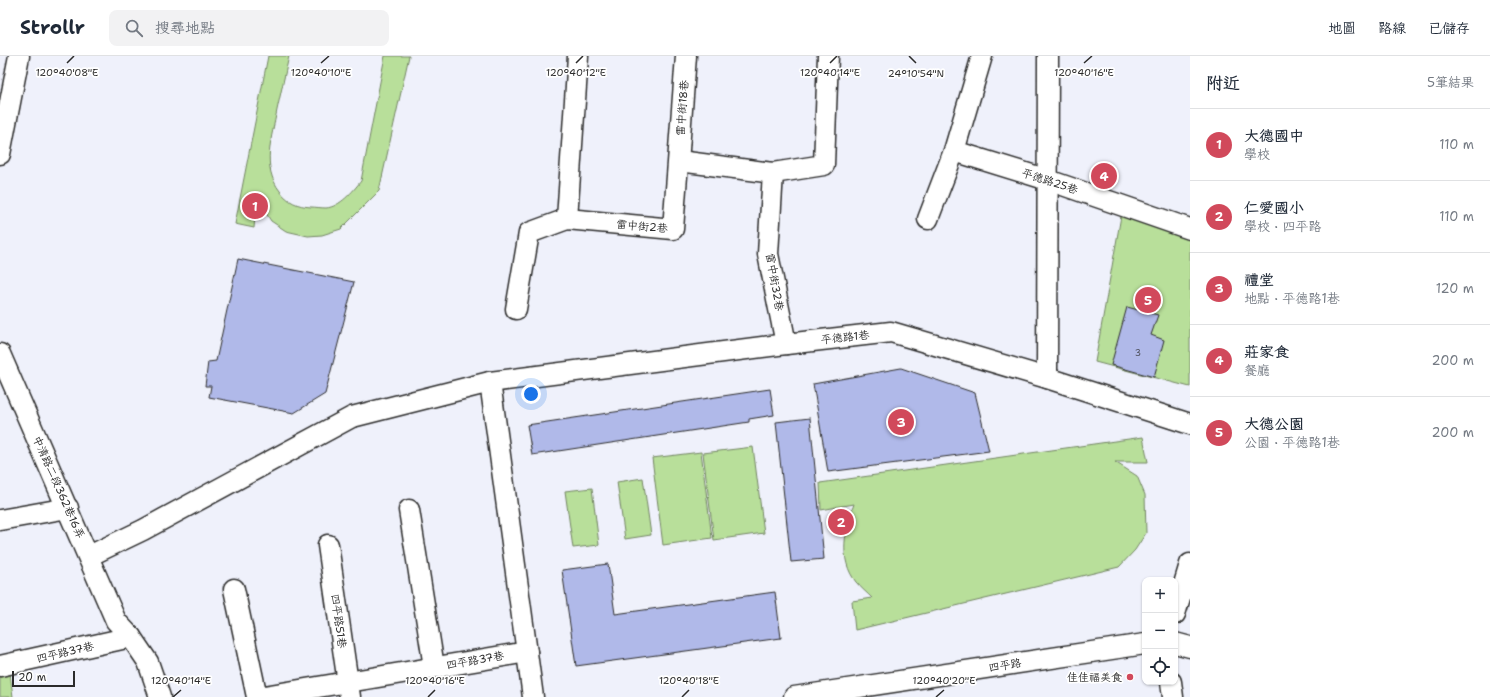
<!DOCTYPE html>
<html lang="zh-TW">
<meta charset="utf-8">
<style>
body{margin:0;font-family:"Shantell Sans","LXGW WenKai TC",sans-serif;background:#f2f2f3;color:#1f2937}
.controls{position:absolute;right:12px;bottom:12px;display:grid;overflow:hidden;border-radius:8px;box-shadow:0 1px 3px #0004}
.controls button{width:36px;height:36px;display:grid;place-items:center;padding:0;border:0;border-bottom:1px solid #e0e1e3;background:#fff;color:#1f2937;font:20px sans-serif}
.scale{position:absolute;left:12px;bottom:10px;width:63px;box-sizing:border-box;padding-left:4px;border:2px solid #2b2b2b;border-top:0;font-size:11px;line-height:14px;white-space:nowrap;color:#2b2b2b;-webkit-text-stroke:3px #fff;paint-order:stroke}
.you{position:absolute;left:531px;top:338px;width:14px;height:14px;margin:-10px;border:3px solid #fff;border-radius:50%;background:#1a73e8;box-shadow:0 0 0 6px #1a73e833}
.badge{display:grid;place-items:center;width:26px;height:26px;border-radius:50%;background:#d1495b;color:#fff;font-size:13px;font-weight:700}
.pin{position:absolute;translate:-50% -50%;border:2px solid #fff;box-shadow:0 1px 4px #0006}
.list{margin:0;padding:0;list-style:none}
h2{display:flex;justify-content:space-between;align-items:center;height:52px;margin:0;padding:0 16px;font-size:17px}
h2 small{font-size:13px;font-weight:400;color:#747a83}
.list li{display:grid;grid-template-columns:26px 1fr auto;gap:12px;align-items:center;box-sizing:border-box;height:72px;padding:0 16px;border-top:1px solid #e0e1e3}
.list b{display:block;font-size:15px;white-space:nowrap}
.list p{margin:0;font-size:13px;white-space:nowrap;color:#747a83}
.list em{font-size:13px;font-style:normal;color:#747a83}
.icon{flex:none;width:22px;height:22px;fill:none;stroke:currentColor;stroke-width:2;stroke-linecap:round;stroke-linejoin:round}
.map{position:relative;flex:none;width:1190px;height:641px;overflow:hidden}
header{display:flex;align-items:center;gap:24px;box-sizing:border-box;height:56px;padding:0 20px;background:#fff;border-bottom:1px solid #e0e1e3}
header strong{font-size:19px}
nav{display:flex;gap:22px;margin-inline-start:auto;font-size:14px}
.search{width:280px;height:36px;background:#f2f2f3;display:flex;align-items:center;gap:10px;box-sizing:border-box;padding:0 14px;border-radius:8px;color:#747a83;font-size:15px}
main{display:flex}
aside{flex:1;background:#fff}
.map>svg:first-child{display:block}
.green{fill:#b8df9a;stroke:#728562}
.building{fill:#b0b9e9;stroke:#2b2b2b}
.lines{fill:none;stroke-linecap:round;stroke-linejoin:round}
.minor-casing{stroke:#2b2b2b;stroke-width:23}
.minor{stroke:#fff;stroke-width:20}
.ticks{fill:none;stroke:#2b2b2b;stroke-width:1.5}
.poi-dot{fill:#d1495b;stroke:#fff;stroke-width:1.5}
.labels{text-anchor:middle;stroke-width:3.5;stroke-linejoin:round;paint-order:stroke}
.number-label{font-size:9px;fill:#4c4e5a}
.street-label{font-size:11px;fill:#2b2b2b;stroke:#fff}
.poi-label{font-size:11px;fill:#2b2b2b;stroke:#fff;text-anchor:end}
.ticks-label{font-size:10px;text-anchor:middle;fill:#2b2b2b;stroke:#fff;stroke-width:3.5;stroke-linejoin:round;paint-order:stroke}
</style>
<header>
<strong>Strollr</strong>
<div class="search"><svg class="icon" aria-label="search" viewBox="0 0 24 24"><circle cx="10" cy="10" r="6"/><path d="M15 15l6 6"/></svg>搜尋地點</div>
<nav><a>地圖</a><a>路線</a><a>已儲存</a></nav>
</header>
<main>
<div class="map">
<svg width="1190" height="641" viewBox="0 0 1190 641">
<rect width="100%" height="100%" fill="#eff1fb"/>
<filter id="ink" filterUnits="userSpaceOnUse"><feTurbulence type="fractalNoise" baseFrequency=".025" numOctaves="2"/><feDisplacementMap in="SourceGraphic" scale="8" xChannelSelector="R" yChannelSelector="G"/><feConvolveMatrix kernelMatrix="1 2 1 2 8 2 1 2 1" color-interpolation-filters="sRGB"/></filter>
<g filter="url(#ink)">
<g class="green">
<path d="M268,0H289C285,18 281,36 277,54C272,81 261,111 280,135C288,146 297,150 311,151C315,151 321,152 326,152C340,151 353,135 361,125L385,0H409L379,135L341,173L322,179L308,180L286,175L271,165L264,154L257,138L254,172L235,168Z"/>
<polygon points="1121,160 1190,182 1190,331 1095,306"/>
<path d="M1143,381L1148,406H1115L1137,420L1145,439L1146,477L1135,494L1119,511L855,574L852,545L872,542C867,537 861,532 856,526C838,503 845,473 854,448L821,454L820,427Z"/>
<polygon points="753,391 764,477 714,484 703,397"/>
<polygon points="701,396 712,482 663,489 652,402"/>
<polygon points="643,422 651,479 625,483 617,426"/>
<polygon points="592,432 599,489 573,492 565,435"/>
<polygon points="10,616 13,641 0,641 0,618"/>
</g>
<g class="building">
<polygon points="238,203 354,226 325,338 294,357 209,341 211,330 205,330 208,306 216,305"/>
<polygon points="1127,251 1158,259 1151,279 1164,284 1154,321 1111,309"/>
<polygon points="901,312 975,337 989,395 828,416 813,328"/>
<polygon points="770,333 774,359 749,363 749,366 532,399 527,369"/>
<polygon points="810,362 824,503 791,506 776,366"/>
<polygon points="608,508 615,558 775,536 781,582 576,610 562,514"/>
</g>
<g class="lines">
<defs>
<g id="minor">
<polyline points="954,95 1048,124 1190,173"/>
<polyline points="0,98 19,0"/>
<polyline points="679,105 773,117 824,109 828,0"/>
<polyline points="773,117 768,198 786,288"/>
<polyline points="567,163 673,173 686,0"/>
<polyline points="928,163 954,95 982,0"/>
<polyline points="516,253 529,177 567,163 578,0"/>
<polyline points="0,298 116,565 131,581 148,606 160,641"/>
<polyline points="1047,322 1048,0"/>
<polyline points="490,326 533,641"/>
<polyline points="409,454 434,611"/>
<polyline points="0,464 68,452"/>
<polyline points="328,489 350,641"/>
<polyline points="89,500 143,474 352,361 490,326 786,288 891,276 1047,322 1190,368"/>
<polyline points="234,533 257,641"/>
<polyline points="1175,558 1190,508"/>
<polyline points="1175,587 1190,591"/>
<polyline points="0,610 131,581"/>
<polyline points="1171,626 1173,641"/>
<polyline points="258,641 527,596"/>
<polyline points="794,641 1145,588"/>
</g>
</defs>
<use href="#minor" class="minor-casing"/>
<use href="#minor" class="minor"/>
</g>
</g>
<path class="ticks" d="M909,0L916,7M67,7L74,0M321,7L329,0M576,7L583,0M830,7L837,0M1084,7L1092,0M173,641L181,634M428,641L435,634M682,641L689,634M936,641L944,634"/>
<circle class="poi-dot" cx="1130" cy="621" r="4"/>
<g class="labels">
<g class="number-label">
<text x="1138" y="300">3</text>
</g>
<g class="street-label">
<text transform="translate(682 52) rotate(-86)" y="4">雷中街18巷</text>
<text transform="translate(1050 125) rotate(18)" y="4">平德路25巷</text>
<text transform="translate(642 170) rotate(5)" y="4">雷中街2巷</text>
<text transform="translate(775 226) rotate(80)" y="4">雷中街32巷</text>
<text transform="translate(845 281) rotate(-6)" y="4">平德路1巷</text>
<text transform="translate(59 431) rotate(66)" y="4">中清路二段362巷16弄</text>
<text transform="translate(339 565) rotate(82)" y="4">四平路51巷</text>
<text transform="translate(65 596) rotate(-13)" y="4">四平路37巷</text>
<text transform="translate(475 604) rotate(-10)" y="4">四平路37巷</text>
<text transform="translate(1005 609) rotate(-9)" y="4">四平路</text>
</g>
<g class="poi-label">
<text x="1122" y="625">佳佳福美食</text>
</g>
</g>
<g class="ticks-label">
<text x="67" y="20">120°40'08"E</text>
<text x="321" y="20">120°40'10"E</text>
<text x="576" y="20">120°40'12"E</text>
<text x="830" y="20">120°40'14"E</text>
<text x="1084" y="20">120°40'16"E</text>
<text x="916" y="21">24°10'54"N</text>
<text x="181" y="628">120°40'14"E</text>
<text x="435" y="628">120°40'16"E</text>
<text x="689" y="628">120°40'18"E</text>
<text x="944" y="628">120°40'20"E</text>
</g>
</svg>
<div class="controls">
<button>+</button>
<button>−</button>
<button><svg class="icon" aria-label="locate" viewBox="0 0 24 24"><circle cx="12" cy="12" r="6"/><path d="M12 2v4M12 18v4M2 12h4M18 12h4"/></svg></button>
</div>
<div class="scale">20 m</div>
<div class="you"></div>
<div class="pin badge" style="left:255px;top:150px">1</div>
<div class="pin badge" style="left:841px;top:466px">2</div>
<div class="pin badge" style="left:901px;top:366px">3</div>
<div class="pin badge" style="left:1104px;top:120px">4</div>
<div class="pin badge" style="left:1148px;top:244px">5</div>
</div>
<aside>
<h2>附近<small>5筆結果</small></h2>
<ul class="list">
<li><span class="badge">1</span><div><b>大德國中</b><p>學校</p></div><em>110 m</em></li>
<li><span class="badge">2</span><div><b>仁愛國小</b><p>學校 · 四平路</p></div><em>110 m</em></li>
<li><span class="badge">3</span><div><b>禮堂</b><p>地點 · 平德路1巷</p></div><em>120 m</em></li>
<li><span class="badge">4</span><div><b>莊家食</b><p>餐廳</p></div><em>200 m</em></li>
<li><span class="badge">5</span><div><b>大德公園</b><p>公園 · 平德路1巷</p></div><em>200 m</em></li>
</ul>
</aside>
</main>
